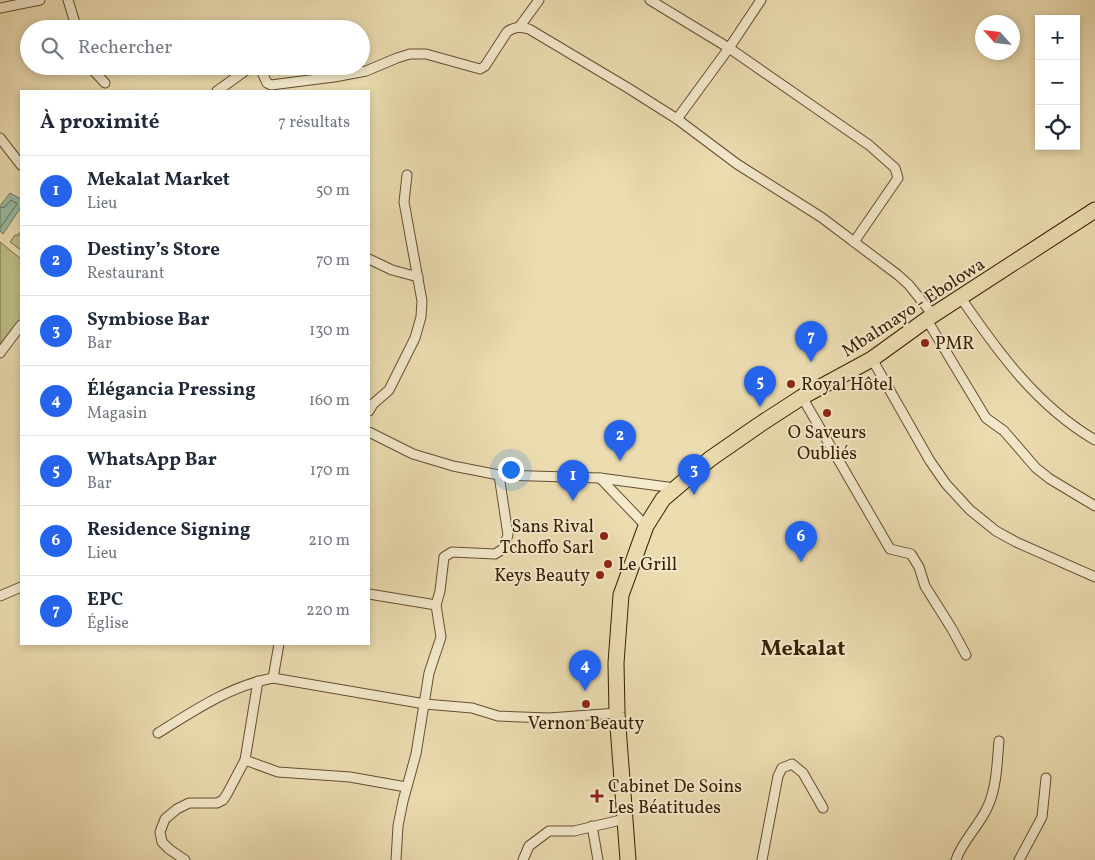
<!DOCTYPE html>
<html lang="fr">
<meta charset="utf-8">
<style>
body{margin:0;font-family:Vollkorn,serif;background:#f6f6f7;color:#1f2937}
.controls{position:absolute;right:15px;top:15px;display:grid;overflow:hidden;border-radius:0px;box-shadow:0 2px 8px #0003}
.controls button{width:45px;height:45px;display:grid;place-items:center;padding:0;border:0;border-bottom:1px solid #e0e1e3;background:#fff;color:#1f2937;font:25px sans-serif}
.compass{position:absolute;left:975px;top:15px;width:45px;height:45px;border-radius:50%;background:#fff;box-shadow:0 2px 8px #0003;rotate:297deg}
.you{position:absolute;left:510px;top:469px;width:18px;height:18px;margin:-12px;border:4px solid #fff;border-radius:50%;background:#1a73e8;box-shadow:0 0 0 8px #1a73e833}
.badge{display:grid;place-items:center;width:32px;height:32px;border-radius:50%;background:#2563eb;color:#fff;font-size:16px;font-weight:700}
.pin{position:absolute;translate:-50% -41px;filter:drop-shadow(0 1px 2px #0008)}
.pin::after{content:'';position:absolute;top:26px;width:18px;height:15px;background:inherit;clip-path:polygon(0 0,100% 0,50% 100%)}
.list{margin:0;padding:0;list-style:none}
h2{display:flex;justify-content:space-between;align-items:center;height:65px;margin:0;padding:0 20px;font-size:21px}
h2 small{font-size:16px;font-weight:400;color:#747a83}
.list li{display:grid;grid-template-columns:32px 1fr auto;gap:15px;align-items:center;box-sizing:border-box;height:70px;padding:0 20px;border-top:1px solid #e0e1e3}
.list b{display:block;font-size:19px;white-space:nowrap}
.list p{margin:0;font-size:16px;white-space:nowrap;color:#747a83}
.list em{font-size:16px;font-style:normal;color:#747a83}
.icon{flex:none;width:28px;height:28px;fill:none;stroke:currentColor;stroke-width:2;stroke-linecap:round;stroke-linejoin:round}
.map{position:relative;flex:none;width:1095px;height:860px;overflow:hidden}
.search{position:absolute;background:#fff;box-shadow:0 2px 8px #0003;left:20px;top:20px;width:350px;height:55px;display:flex;align-items:center;gap:12px;box-sizing:border-box;padding:0 18px;border-radius:28px;color:#747a83;font-size:19px}
.panel{position:absolute;background:#fff;box-shadow:0 2px 8px #0003;left:20px;top:90px;width:350px;height:555px;border-radius:0px}
.map>svg:first-child{display:block}
.green{fill:#bebf87;stroke:#7a6e46}
.water{fill:#99bda7;stroke:#727d66}
.lines{fill:none;stroke-linecap:round;stroke-linejoin:round}
.shore{stroke:#686e56;stroke-width:1}
.minor-casing{stroke:#644e30;stroke-width:11}
.trunk-casing{stroke:#371e05;stroke-width:17}
.minor{stroke:#f3e9cc;stroke-width:9}
.trunk{stroke:#ecddb1;stroke-width:15}
.poi-dot{fill:#8f2418;stroke:#f3e9cc;stroke-width:2}
.labels{text-anchor:middle;stroke-width:4;stroke-linejoin:round;paint-order:stroke}
.street-label{font-size:18px;fill:#371e05;stroke:#f3e9cc}
.poi-label{font-size:18px;fill:#371e05;stroke:#f3e9cc;text-anchor:start}
.district-label{font-size:22px;font-weight:bold;fill:#371e05;stroke:#f3e9cc}
</style>
<div class="map">
<svg width="1095" height="860" viewBox="0 0 1095 860">
<rect width="100%" height="100%" fill="#ecddb1"/>
<filter id="stains"><feTurbulence type="fractalNoise" baseFrequency=".004" numOctaves="4"/><feColorMatrix values="0 0 0 0 .2 0 0 0 0 .09 0 0 0 0 .02 0 0 0 .5 -.17"/></filter>
<radialGradient id="worn" r=".72"><stop offset=".6" stop-color="#630" stop-opacity="0"/><stop offset="1" stop-color="#630" stop-opacity=".3"/></radialGradient>
<g class="green">
<polygon points="21,231 21,250 10,242 15,235 18,235"/>
<polygon points="0,242 21,259 21,321 0,347"/>
</g>
<polygon class="water" points="10,193 21,199 21,207 3,234 0,231 0,206"/>
<g class="lines">
<polyline class="shore" points="0,208 5,207 11,200 17,204 0,228"/>
<defs>
<g id="minor">
<polyline points="68,0 77,29"/>
<polyline points="650,0 729,48 869,145 895,168 898,178 854,242"/>
<polyline points="0,8 40,0"/>
<polyline points="520,26 539,0"/>
<polyline points="89,66 105,83"/>
<path d="M259,66L267,83L271,85L334,77L366,71L397,58L410,54H426L480,69L485,66L507,32C515,26 520,27 529,29L628,88L677,119L737,164L821,217L898,275L909,285L933,315"/>
<polyline points="217,91 252,66"/>
<polyline points="677,119 729,48 761,0"/>
<polyline points="0,138 21,165"/>
<polyline points="369,259 392,270 418,277"/>
<path d="M961,298C998,352 1037,406 1095,440"/>
<polyline points="927,320 986,418 1004,431 1036,468 1050,479 1095,506"/>
<polyline points="0,353 21,325"/>
<polyline points="872,359 930,461 946,484 970,510 996,531 1016,542 1095,577"/>
<polyline points="802,397 890,549 911,554 919,567 925,586 952,629 966,655"/>
<polyline points="369,411 373,404 389,390 415,338 421,317 422,301 404,202 407,175"/>
<polyline points="369,432 413,454 453,466 499,475 600,478 675,488"/>
<polyline points="600,478 646,526"/>
<polyline points="369,594 436,605"/>
<polyline points="0,596 21,587"/>
<polyline points="273,678 279,644"/>
<path d="M158,733C195,710 230,686 273,678L425,704L472,708L498,716L549,718L617,713"/>
<polyline points="245,760 278,772 350,777 406,787"/>
<polyline points="592,826 598,860"/>
<polyline points="185,860 169,849 162,842 160,832 165,819 177,809 189,803 217,803 223,800 227,794 245,760 258,681"/>
<polyline points="396,860 398,826 403,801 416,754 429,673 441,637 436,605 440,591 444,557 452,552 495,554 503,549 508,535 499,475"/>
<polyline points="523,860 529,846 549,831 574,831 625,819"/>
<polyline points="762,860 778,776 782,768 792,764 803,773 823,808"/>
<path d="M956,860C962,841 980,825 988,806C997,786 997,762 999,741"/>
<polyline points="1019,860 1042,817 1046,778"/>
</g>
<polyline id="trunk" points="628,860 617,713 616,663 621,595 646,526 663,499 710,459 759,425 802,397 872,359 933,315 1095,210"/>
</defs>
<use href="#minor" class="minor-casing"/>
<use href="#trunk" class="trunk-casing"/>
<use href="#minor" class="minor"/>
<use href="#trunk" class="trunk"/>
</g>
<g class="poi-dot">
<circle cx="925" cy="343" r="5"/>
<circle cx="791" cy="384" r="5"/>
<circle cx="827" cy="413" r="5"/>
<circle cx="604" cy="536" r="5"/>
<circle cx="608" cy="564" r="5"/>
<circle cx="600" cy="575" r="5"/>
<circle cx="586" cy="704" r="5"/>
<path d="M594.5 788.5h5v5h5v5h-5v5h-5v-5h-5v-5h5z"/>
</g>
<g class="labels">
<g class="street-label">
<text transform="translate(913 307) rotate(-33)" y="6">Mbalmayo - Ebolowa</text>
</g>
<g class="poi-label">
<text x="935" y="349">PMR</text>
<text x="801" y="390">Royal Hôtel</text>
<text x="827" y="438" text-anchor="middle">O Saveurs<tspan x="827" dy="21">Oubliés</tspan></text>
<text x="594" y="532" text-anchor="end">Sans Rival<tspan x="594" dy="21">Tchoffo Sarl</tspan></text>
<text x="618" y="570">Le Grill</text>
<text x="590" y="581" text-anchor="end">Keys Beauty</text>
<text x="586" y="729" text-anchor="middle">Vernon Beauty</text>
<text x="608" y="792">Cabinet De Soins<tspan x="608" dy="21">Les Béatitudes</tspan></text>
</g>
<g class="district-label">
<text x="803" y="655">Mekalat</text>
</g>
</g>
<rect width="100%" height="100%" filter="url(#stains)"/>
<rect width="100%" height="100%" fill="url(#worn)"/>
</svg>
<div class="controls">
<button>+</button>
<button>−</button>
<button><svg class="icon" aria-label="locate" viewBox="0 0 24 24"><circle cx="12" cy="12" r="6"/><path d="M12 2v4M12 18v4M2 12h4M18 12h4"/></svg></button>
</div>
<svg class="compass" viewBox="-18 -18 36 36"><path d="M0-13l5 13h-10z" fill="#e53935"/><path d="M0 13l5-13h-10z" fill="#747a83"/></svg>
<div class="you"></div>
<div class="pin badge" style="left:573px;top:501px">1</div>
<div class="pin badge" style="left:620px;top:461px">2</div>
<div class="pin badge" style="left:694px;top:495px">3</div>
<div class="pin badge" style="left:585px;top:691px">4</div>
<div class="pin badge" style="left:760px;top:407px">5</div>
<div class="pin badge" style="left:801px;top:562px">6</div>
<div class="pin badge" style="left:811px;top:362px">7</div>
<div class="search"><svg class="icon" aria-label="search" viewBox="0 0 24 24"><circle cx="10" cy="10" r="6"/><path d="M15 15l6 6"/></svg>Rechercher</div>
<section class="panel">
<h2>À proximité<small>7 résultats</small></h2>
<ul class="list">
<li><span class="badge">1</span><div><b>Mekalat Market</b><p>Lieu</p></div><em>50 m</em></li>
<li><span class="badge">2</span><div><b>Destiny’s Store</b><p>Restaurant</p></div><em>70 m</em></li>
<li><span class="badge">3</span><div><b>Symbiose Bar</b><p>Bar</p></div><em>130 m</em></li>
<li><span class="badge">4</span><div><b>Élégancia Pressing</b><p>Magasin</p></div><em>160 m</em></li>
<li><span class="badge">5</span><div><b>WhatsApp Bar</b><p>Bar</p></div><em>170 m</em></li>
<li><span class="badge">6</span><div><b>Residence Signing</b><p>Lieu</p></div><em>210 m</em></li>
<li><span class="badge">7</span><div><b>EPC</b><p>Église</p></div><em>220 m</em></li>
</ul>
</section>
</div>
